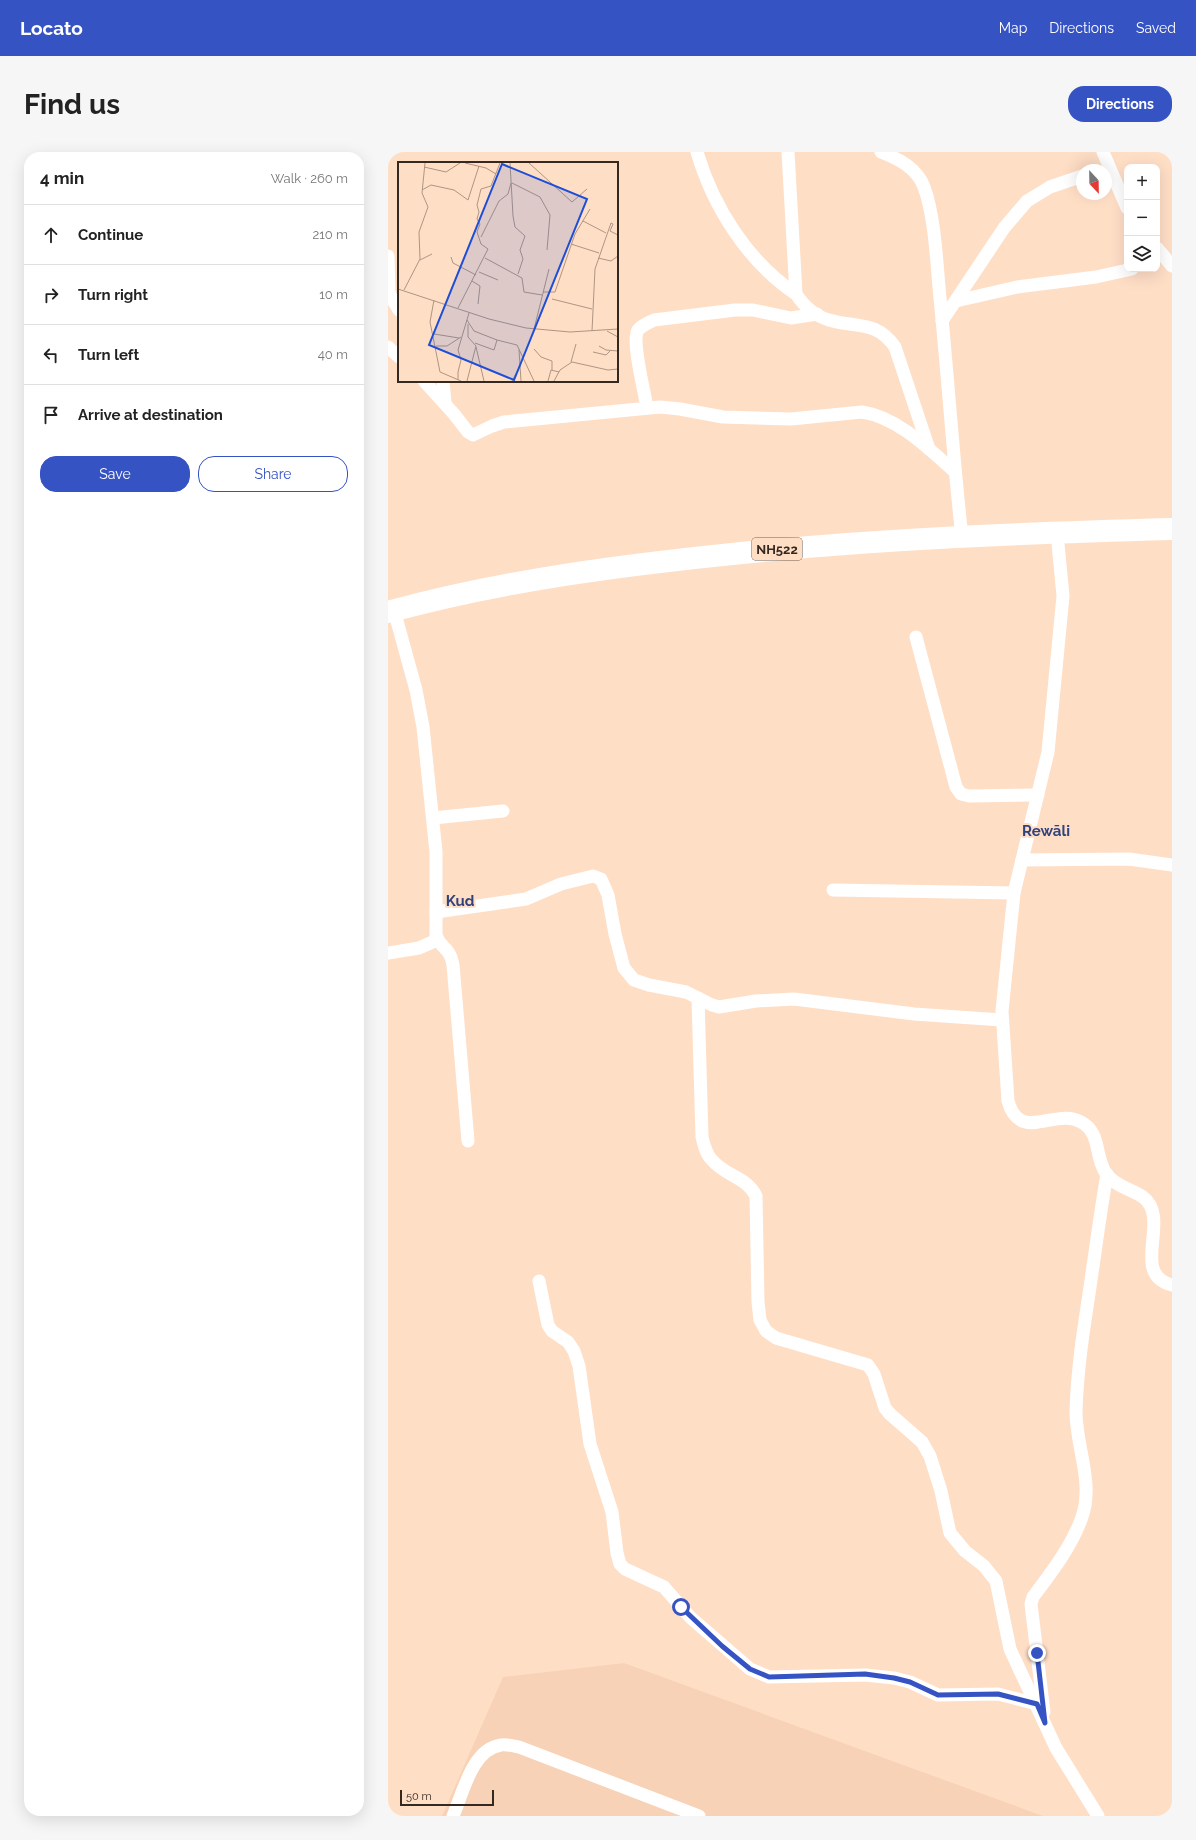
<!DOCTYPE html>
<meta charset="utf-8">
<style>
body{margin:0;font-family:Raleway,sans-serif;background:#f6f6f6;color:#222}
.controls{position:absolute;right:12px;top:12px;display:grid;overflow:hidden;border-radius:8px;box-shadow:0 4px 16px #0002}
.controls button{width:36px;height:36px;display:grid;place-items:center;padding:0;border:0;border-bottom:1px solid #e0e0e0;background:#fff;color:#222;font:20px sans-serif}
.compass{position:absolute;left:688px;top:12px;width:36px;height:36px;border-radius:50%;background:#fff;box-shadow:0 4px 16px #0002;rotate:158deg}
.scale{position:absolute;left:12px;bottom:10px;width:94px;box-sizing:border-box;padding-left:4px;border:2px solid #34281f;border-top:0;font-size:11px;line-height:14px;white-space:nowrap;color:#34281f;-webkit-text-stroke:3px #ffdec6;paint-order:stroke}
.stop{position:absolute;width:12px;height:12px;margin:-9px;border:3px solid #3653c4;border-radius:50%;background:#fff}
.stop.end{background:#3653c4;border-color:#fff;box-shadow:0 1px 4px #0008}
.list{margin:0;padding:0;list-style:none}
h2{display:flex;justify-content:space-between;align-items:center;height:52px;margin:0;padding:0 16px;font-size:17px}
h2 small{font-size:13px;font-weight:400;color:#767676}
.list li{display:grid;grid-template-columns:26px 1fr auto;gap:12px;align-items:center;box-sizing:border-box;height:60px;padding:0 16px;border-top:1px solid #e0e0e0}
.list b{display:block;font-size:15px;white-space:nowrap}
.list em{font-size:13px;font-style:normal;color:#767676}
.actions{display:flex;gap:8px;padding:12px 16px}
.actions a{flex:1;padding:9px 0;border:1px solid #3653c4;border-radius:16px;text-align:center;font-size:14px;color:#3653c4}
.actions .main{background:#3653c4;color:#fff}
.icon{flex:none;width:22px;height:22px;fill:none;stroke:currentColor;stroke-width:2;stroke-linecap:round;stroke-linejoin:round}
.map{position:relative;flex:none;width:784px;height:1664px;overflow:hidden;border-radius:16px}
header{display:flex;align-items:center;gap:24px;box-sizing:border-box;height:56px;padding:0 20px;background:#3653c4;color:#fff}
header strong{font-size:19px}
nav{display:flex;gap:22px;margin-inline-start:auto;font-size:14px}
.intro{display:flex;align-items:center;justify-content:space-between;box-sizing:border-box;height:96px;padding:0 24px}
h1{margin:0;font-size:28px}
.button{padding:10px 18px;border-radius:16px;background:#3653c4;color:#fff;font-size:14px;font-weight:700}
main{display:flex;gap:24px;padding:0 24px}
aside{flex:1;background:#fff;border-radius:16px;box-shadow:0 4px 16px #0002}
.map>svg:first-child{display:block}
.built{fill:#f8d2b6}
.lines{fill:none;stroke-linecap:round;stroke-linejoin:round}
.minor{stroke:#fff;stroke-width:13}
.trunk{stroke:#fff;stroke-width:22}
.route{stroke:#3653c4;stroke-width:5}
.labels{text-anchor:middle;stroke-width:4;stroke-linejoin:round;paint-order:stroke}
.shield{fill:#ffdec6;stroke:#715f51;stroke-width:1}
.shield-label{font-size:13px;font-weight:bold;fill:#34281f}
.neighbourhood-label{font-size:15px;font-weight:bold;fill:#30437d;stroke:#ffdec6}
.inset-road{fill:none;stroke:#ae9583;stroke-width:1}
.view{fill:#1d4ed8;fill-opacity:0.15;stroke:#1d4ed8;stroke-width:2}
.inset-edge{fill:none;stroke:#34281f;stroke-width:2}
</style>
<header>
<strong>Locato</strong>
<nav><a>Map</a><a>Directions</a><a>Saved</a></nav>
</header>
<div class="intro"><h1>Find us</h1><a class="button">Directions</a></div>
<main>
<aside>
<h2>4 min<small>Walk · 260 m</small></h2>
<ul class="list">
<li><svg class="icon" aria-label="ahead" viewBox="0 0 24 24"><path d="M12 20V5M6 11l6-6 6 6"/></svg><div><b>Continue</b></div><em>210 m</em></li>
<li><svg class="icon" aria-label="right" viewBox="0 0 24 24"><path d="M7 20v-9h11M14 6l5 5-5 5"/></svg><div><b>Turn right</b></div><em>10 m</em></li>
<li><svg class="icon" aria-label="left" viewBox="0 0 24 24"><path d="M17 20v-9H6M10 6l-5 5 5 5"/></svg><div><b>Turn left</b></div><em>40 m</em></li>
<li><svg class="icon" aria-label="arrive" viewBox="0 0 24 24"><path d="M6 21V4h12l-3 4 3 4H6"/></svg><div><b>Arrive at destination</b></div></li>
</ul>
<div class="actions"><a class="main">Save</a><a>Share</a></div>
</aside>
<div class="map">
<svg width="784" height="1664" viewBox="0 0 784 1664">
<rect width="100%" height="100%" fill="#ffdec6"/>
<polygon class="built" points="236,1511 655,1664 54,1664 115,1525"/>
<g class="lines">
<g class="minor">
<path d="M309,0C325,55 360,110 408,142"/>
<path d="M400,0L408,142C416,154 427,164 441,168C468,176 488,168 507,195L541,297"/>
<path d="M493,0C511,7 529,16 536,35C547,64 549,115 552,146C560,226 565,305 574,385"/>
<polyline points="715,0 739,56"/>
<polyline points="769,96 784,114"/>
<polyline points="0,104 1,142"/>
<polyline points="0,140 11,158"/>
<polyline points="568,149 629,135 708,125 744,117"/>
<polyline points="554,169 616,76 639,49 662,35 694,24"/>
<polyline points="0,195 11,205"/>
<path d="M36,229L66,262L80,280L85,283L104,274L116,270L272,255L292,257L335,265L403,267L474,260C509,265 540,296 566,319"/>
<polyline points="55,229 57,251"/>
<path d="M259,256C257,241 243,189 250,178C254,173 260,171 266,168L347,158H365L403,166L429,162"/>
<path d="M669,381L675,444L660,600L626,741L614,859L620,949C632,992 668,955 693,970C714,981 706,1006 719,1023C729,1035 743,1037 755,1045C784,1067 741,1122 784,1133"/>
<path d="M6,458L28,538L35,575L48,700V783C52,797 62,794 65,813L80,989"/>
<polyline points="528,485 568,635 573,642 581,644 650,643"/>
<polyline points="45,666 115,659"/>
<polyline points="634,708 741,707 784,713"/>
<polyline points="445,738 626,741"/>
<polyline points="48,760 138,747 173,732 205,724 213,727 220,743 227,782 236,816 246,828 261,833 298,840 324,853 331,855 368,849 406,847 526,862 614,868"/>
<polyline points="0,801 31,796 49,788"/>
<path d="M310,846L314,985C316,993 318,1002 324,1008C337,1024 359,1025 368,1044L370,1150L372,1168L378,1179L388,1186L480,1213L486,1222L497,1256L502,1262L534,1290L542,1304L553,1339L562,1381L577,1399L596,1414L608,1429L622,1497L668,1596L710,1664"/>
<polyline points="151,1129 160,1173 164,1179 180,1190 186,1199 191,1214 202,1292 224,1360 229,1401 232,1412 237,1417 276,1435 302,1465 362,1517 381,1525 477,1523 506,1526 522,1530 550,1543 610,1542 649,1552"/>
<path d="M656,1560L643,1452L645,1445C663,1421 684,1394 694,1365C706,1331 688,1294 688,1260C689,1220 695,1181 701,1142C707,1102 712,1062 719,1022"/>
<path d="M65,1664C75,1641 84,1597 113,1593C118,1592 126,1594 131,1595L311,1664"/>
</g>
<path class="trunk" d="M0,460C113,429 228,414 344,402C490,387 637,381 784,377"/>
</g>
<g class="lines">
<polyline class="route" points="293,1455 334,1494 362,1517 381,1525 477,1522 506,1526 522,1530 550,1543 610,1542 649,1552 657,1571 649,1501"/>
</g>
<g class="labels">
<rect class="shield" x="364" y="386" width="50" height="22" rx="3"/>
<g class="shield-label">
<text x="389" y="402">NH522</text>
</g>
<g class="neighbourhood-label">
<text x="658" y="684">Rewāli</text>
<text x="72" y="754">Kud</text>
</g>
</g>
<g transform="translate(10 10)">
<rect width="220" height="220" fill="#ffdec6"/>
<path class="inset-road" d="M67,1L88,6L98,12M112,1L115,54L117,65L127,74L122,88L125,97L120,112M131,1L174,40L189,27M26,5L48,10L62,1M114,21L142,35L152,53L149,88M24,28L33,23L56,28L70,38L81,4M185,59L208,71M83,75L101,39L110,32L113,21M173,82L201,91M53,95L55,101L78,113M87,96L124,116L126,130L144,133M200,96L213,99L220,94M22,98L34,92M81,110L100,118M74,119L82,124L80,142M0,127L91,157L128,166L172,170L220,167M6,128L22,97L21,70L30,45L24,31L27,1M145,130H157L177,72L192,47M154,137L194,147M36,138L32,160L42,210L63,219M60,146L90,87L83,82L79,70L82,62L79,57L81,50L79,43L83,27L93,24L102,1M69,158L76,169L99,178L119,183L136,219M136,167L151,107M194,169L197,107L213,61L215,62L212,69L220,73M209,169L220,175M36,172L61,176M77,181L96,188L99,178M38,184H49L63,175M201,184L208,188L220,189M78,185L86,219M136,187L143,195L154,199V208M121,188L123,219M195,190L208,193L212,189M173,200L178,182M60,218V210L63,198L60,188L71,151M69,219L78,184L70,175V162M114,219L122,204M150,219L153,208L161,210M156,219L162,208L174,200L210,208L220,207"/>
<path class="view" d="M104,2L189,37L116,218L31,183Z"/>
<rect width="220" height="220" class="inset-edge"/>
</g>
</svg>
<div class="controls">
<button>+</button>
<button>−</button>
<button><svg class="icon" aria-label="layers" viewBox="0 0 24 24"><path d="M12 4l9 5-9 5-9-5zM3 14l9 5 9-5"/></svg></button>
</div>
<svg class="compass" viewBox="-18 -18 36 36"><path d="M0-13l5 13h-10z" fill="#e53935"/><path d="M0 13l5-13h-10z" fill="#767676"/></svg>
<div class="scale">50 m</div>
<div class="stop" style="left:293px;top:1455px"></div>
<div class="stop end" style="left:649px;top:1501px"></div>
</div>
</main>
